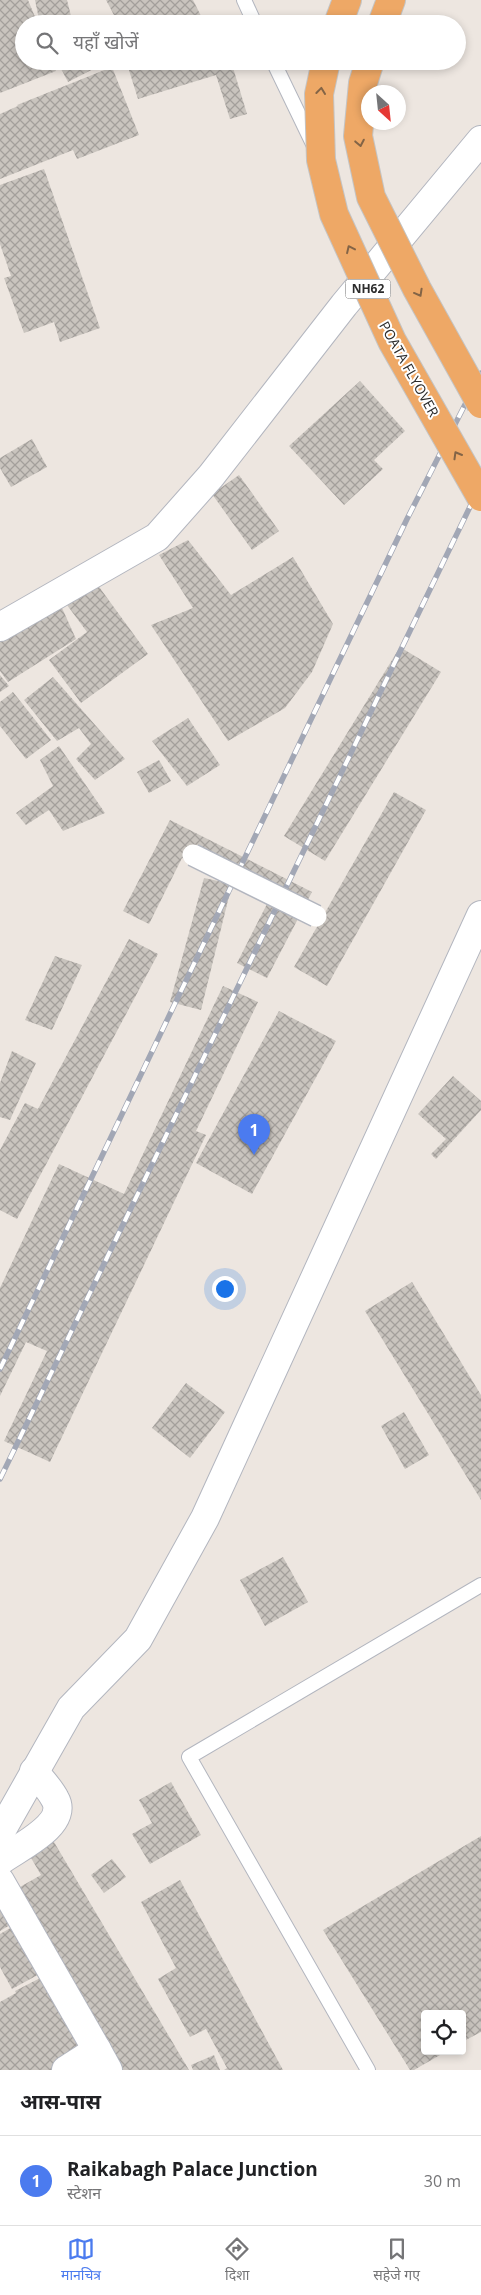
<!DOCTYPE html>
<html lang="hi">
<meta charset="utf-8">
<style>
body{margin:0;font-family:"Open Sans","Noto Sans Devanagari",sans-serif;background:#f6f6f6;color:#202124}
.controls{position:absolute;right:15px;bottom:15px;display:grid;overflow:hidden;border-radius:5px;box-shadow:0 2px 8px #0003}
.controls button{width:45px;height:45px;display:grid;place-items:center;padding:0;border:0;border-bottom:1px solid #e0e0e0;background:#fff;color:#202124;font:25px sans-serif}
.compass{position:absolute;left:361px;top:85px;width:45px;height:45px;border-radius:50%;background:#fff;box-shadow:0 2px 8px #0003;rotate:153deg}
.you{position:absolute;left:224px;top:1288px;width:18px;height:18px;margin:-12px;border:4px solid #fff;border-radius:50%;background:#1a73e8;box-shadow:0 0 0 8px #1a73e833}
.badge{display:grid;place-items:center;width:32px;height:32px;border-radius:50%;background:#4b7bef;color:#fff;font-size:16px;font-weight:700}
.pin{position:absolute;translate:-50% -41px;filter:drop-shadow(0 1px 2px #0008)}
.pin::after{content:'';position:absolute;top:26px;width:18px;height:15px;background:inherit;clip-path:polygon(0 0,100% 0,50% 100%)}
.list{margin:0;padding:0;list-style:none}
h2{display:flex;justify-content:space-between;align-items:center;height:65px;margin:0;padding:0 20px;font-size:21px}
h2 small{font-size:16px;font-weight:400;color:#757577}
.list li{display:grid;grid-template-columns:32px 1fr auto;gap:15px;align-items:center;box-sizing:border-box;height:90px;padding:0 20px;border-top:1px solid #e0e0e0}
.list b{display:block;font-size:19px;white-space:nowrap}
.list p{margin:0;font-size:16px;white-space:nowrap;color:#757577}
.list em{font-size:16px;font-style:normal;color:#757577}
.icon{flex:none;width:28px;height:28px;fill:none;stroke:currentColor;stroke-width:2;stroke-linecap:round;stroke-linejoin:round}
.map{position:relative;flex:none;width:481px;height:2070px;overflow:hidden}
.search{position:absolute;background:#fff;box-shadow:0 2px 8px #0003;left:15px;right:15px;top:15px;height:55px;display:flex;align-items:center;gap:12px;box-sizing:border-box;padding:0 18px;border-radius:28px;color:#757577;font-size:19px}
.sheet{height:155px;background:#fff}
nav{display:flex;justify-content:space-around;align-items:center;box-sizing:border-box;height:70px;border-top:1px solid #e0e0e0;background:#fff;font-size:14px;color:#757577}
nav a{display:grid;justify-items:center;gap:2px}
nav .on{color:#4b7bef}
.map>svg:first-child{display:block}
.building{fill:url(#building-cross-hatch)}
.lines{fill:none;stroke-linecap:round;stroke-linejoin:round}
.service-casing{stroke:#b3b6bf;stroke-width:16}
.minor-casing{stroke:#b3b6bf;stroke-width:30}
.trunk-casing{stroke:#c4c4c4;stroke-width:30}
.service{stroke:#fff;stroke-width:14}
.minor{stroke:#fff;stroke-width:28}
.trunk{stroke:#eea866;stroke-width:28}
.rail-casing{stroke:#a2a7b5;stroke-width:5.5}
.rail{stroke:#fff;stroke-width:4;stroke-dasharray:11;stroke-linecap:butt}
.pedestrian-bridge-casing{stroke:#b3b6bf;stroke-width:24;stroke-linecap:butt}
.trunk-bridge-casing{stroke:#c4c4c4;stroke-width:30;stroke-linecap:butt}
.pedestrian-bridge{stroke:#fff;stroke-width:21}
.trunk-bridge{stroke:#eea866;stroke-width:28}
.oneway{stroke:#836446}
.labels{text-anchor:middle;stroke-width:4;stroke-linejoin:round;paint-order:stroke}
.shield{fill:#fff;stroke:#6b6b6b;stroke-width:1}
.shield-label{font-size:12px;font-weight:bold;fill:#2c2c2c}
.street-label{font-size:14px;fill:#2c2c2c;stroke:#fff}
</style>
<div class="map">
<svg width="481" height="2070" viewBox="0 0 481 2070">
<defs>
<pattern id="building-cross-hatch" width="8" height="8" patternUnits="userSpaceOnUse" patternTransform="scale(1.25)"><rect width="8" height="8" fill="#c9c4be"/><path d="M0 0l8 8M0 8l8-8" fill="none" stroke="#a39f9b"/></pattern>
</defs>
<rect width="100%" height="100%" fill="#ede6e0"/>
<g class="building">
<polygon points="0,0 28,0 38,24 24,24 24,61 52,61 56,71 0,93"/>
<polygon points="35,0 67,0 71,16 40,24"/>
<polygon points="106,0 193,0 204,22 200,24 107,24 116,19"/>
<polygon points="57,61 109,61 68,82"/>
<polygon points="146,61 231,61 247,114 230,119 216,75 138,99 128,67"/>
<polygon points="112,67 139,135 77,159 73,150 0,179 0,114 18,106 17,105"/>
<polygon points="44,169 100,328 60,342 54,322 24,333 4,278 11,276 0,244 0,185"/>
<polygon points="360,381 405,431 374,460 383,469 344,505 289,446"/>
<polygon points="32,439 47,467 11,487 0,468 0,458"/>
<polygon points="239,475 279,531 252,550 212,494"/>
<polygon points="188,540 231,595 293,557 333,624 312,672 285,708 228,741 151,625 193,608 159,555"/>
<polygon points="97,584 148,654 81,703 49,660 87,632 67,605"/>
<polygon points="58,599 76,639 8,682 0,671 0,638"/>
<polygon points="400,647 441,672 325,861 284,836"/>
<polygon points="0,675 9,686 0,692"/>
<polygon points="53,677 125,759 95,780 76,759 91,744 79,728 57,741 24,700"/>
<polygon points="13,692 51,740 26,759 0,726 0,702"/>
<polygon points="188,718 220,765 187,786 152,741"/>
<polygon points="59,746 105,813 63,831 49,810 26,825 16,813 53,786 40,760"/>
<polygon points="159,760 171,781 149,793 137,772"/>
<polygon points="394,792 426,810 327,986 294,967"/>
<polygon points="170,820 312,892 267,978 237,963 268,902 182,858 149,924 123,911"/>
<polygon points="204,878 232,884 201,1010 170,1002"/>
<polygon points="129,939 158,954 17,1219 0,1210 0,1150 25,1103 38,1109"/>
<polygon points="55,956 82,965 52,1030 25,1020"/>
<polygon points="223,986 258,1002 196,1131 206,1135 50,1462 4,1441 47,1351 26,1342 0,1396 0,1288 59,1164 124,1194"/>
<polygon points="279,1011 336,1041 252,1194 196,1163"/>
<polygon points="12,1051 36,1063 10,1120 0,1117 0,1083"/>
<polygon points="453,1076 481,1101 481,1110 436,1159 431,1154 446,1139 418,1114"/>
<polygon points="412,1282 481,1395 481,1500 365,1311"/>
<polygon points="186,1383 225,1412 190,1458 152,1428"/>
<polygon points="404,1412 429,1455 405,1469 381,1426"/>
<polygon points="283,1557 308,1602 265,1626 240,1580"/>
<polygon points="171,1782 201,1835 150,1864 132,1834 152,1823 139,1800"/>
<polygon points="481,1836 481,2032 462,2042 462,2014 425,2014 425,2051 447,2051 414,2070 410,2070 323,1930"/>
<polygon points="51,1837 189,2070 123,2070 13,1891 41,1875 27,1851"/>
<polygon points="112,1859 126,1877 104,1893 91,1875"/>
<polygon points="180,1880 283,2070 224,2070 227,2068 206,2029 190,2037 158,1979 176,1968 141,1902"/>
<polygon points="0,1894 17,1921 0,1931"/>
<polygon points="19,1923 45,1971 12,1989 0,1967 0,1934"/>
<polygon points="46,1975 87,2050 51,2070 0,2070 0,2002 16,1993 15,1991"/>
<polygon points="214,2055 220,2070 193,2070 191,2065"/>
</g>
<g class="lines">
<defs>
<g id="service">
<polyline points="244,0 255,24"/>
<polyline points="273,61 314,146"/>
<polyline points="368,2070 189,1757 481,1585"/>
</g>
<g id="minor">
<polyline points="0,627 157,537 211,476 344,305 481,140"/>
<polyline points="0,1833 71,1708 138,1639 205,1518 481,915"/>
<path d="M0,1861C15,1849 70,1825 55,1799C50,1789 41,1780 34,1771"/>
<polyline points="0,1881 97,2050 66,2070"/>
<polyline points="97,2050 108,2070"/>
</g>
<g id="trunk">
<polyline points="338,24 347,0"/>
<polyline points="382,24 391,0"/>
</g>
</defs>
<use href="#service" class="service-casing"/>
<use href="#minor" class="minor-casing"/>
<use href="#trunk" class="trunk-casing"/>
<use href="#service" class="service"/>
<use href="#minor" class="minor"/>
<use href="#trunk" class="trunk"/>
<defs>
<g id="rail">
<polyline points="0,1369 407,519 481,373"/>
<polyline points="0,1479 481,484"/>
</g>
</defs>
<use href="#rail" class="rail-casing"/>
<use href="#rail" class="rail"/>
<defs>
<polyline id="pedestrian-bridge" points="193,855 316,916"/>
<g id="trunk-bridge">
<polyline points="326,61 319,94 321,160 334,214 392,341 481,497"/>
<polyline points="370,61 363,83 358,136 371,197 417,289 481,404"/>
</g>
</defs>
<use href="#pedestrian-bridge" class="pedestrian-bridge-casing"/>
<use href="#trunk-bridge" class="trunk-bridge-casing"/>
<use href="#pedestrian-bridge" class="pedestrian-bridge"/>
<use href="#trunk-bridge" class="trunk-bridge"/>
</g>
<defs><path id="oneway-chevron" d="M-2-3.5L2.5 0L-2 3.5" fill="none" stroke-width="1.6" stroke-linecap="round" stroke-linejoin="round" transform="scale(1.25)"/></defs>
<g class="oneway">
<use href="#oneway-chevron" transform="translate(321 91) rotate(-83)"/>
<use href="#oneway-chevron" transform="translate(360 143) rotate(79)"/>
<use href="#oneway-chevron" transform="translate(350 249) rotate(-115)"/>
<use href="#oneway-chevron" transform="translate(419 293) rotate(61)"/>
<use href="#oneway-chevron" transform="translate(457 455) rotate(-120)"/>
</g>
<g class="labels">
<rect class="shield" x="345.5" y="279.5" width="45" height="19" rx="4"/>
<g class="shield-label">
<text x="368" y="293">NH62</text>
</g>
<g class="street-label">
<text transform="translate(409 369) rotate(61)" y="5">POATA FLYOVER</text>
</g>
</g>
</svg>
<div class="controls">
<button><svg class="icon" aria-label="locate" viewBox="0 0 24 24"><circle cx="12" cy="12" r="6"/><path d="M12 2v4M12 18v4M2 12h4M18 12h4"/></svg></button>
</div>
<svg class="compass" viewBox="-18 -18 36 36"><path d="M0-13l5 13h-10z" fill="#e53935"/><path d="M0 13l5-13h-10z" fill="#757577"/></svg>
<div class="you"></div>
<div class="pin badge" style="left:254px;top:1155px">1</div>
<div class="search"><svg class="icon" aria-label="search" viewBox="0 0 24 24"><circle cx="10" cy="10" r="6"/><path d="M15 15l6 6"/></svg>यहाँ खोजें</div>
</div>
<section class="sheet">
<h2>आस-पास<small></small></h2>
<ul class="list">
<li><span class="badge">1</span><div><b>Raikabagh Palace Junction</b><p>स्टेशन</p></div><em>30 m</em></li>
</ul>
</section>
<nav>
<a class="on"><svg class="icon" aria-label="map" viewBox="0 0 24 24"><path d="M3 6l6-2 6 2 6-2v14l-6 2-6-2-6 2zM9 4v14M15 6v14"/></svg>मानचित्र</a>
<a><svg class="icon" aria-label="directions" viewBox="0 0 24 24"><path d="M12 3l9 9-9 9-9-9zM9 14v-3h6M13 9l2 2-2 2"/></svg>दिशा</a>
<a><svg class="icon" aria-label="saved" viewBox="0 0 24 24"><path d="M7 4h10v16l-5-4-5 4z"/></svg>सहेजे गए</a>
</nav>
